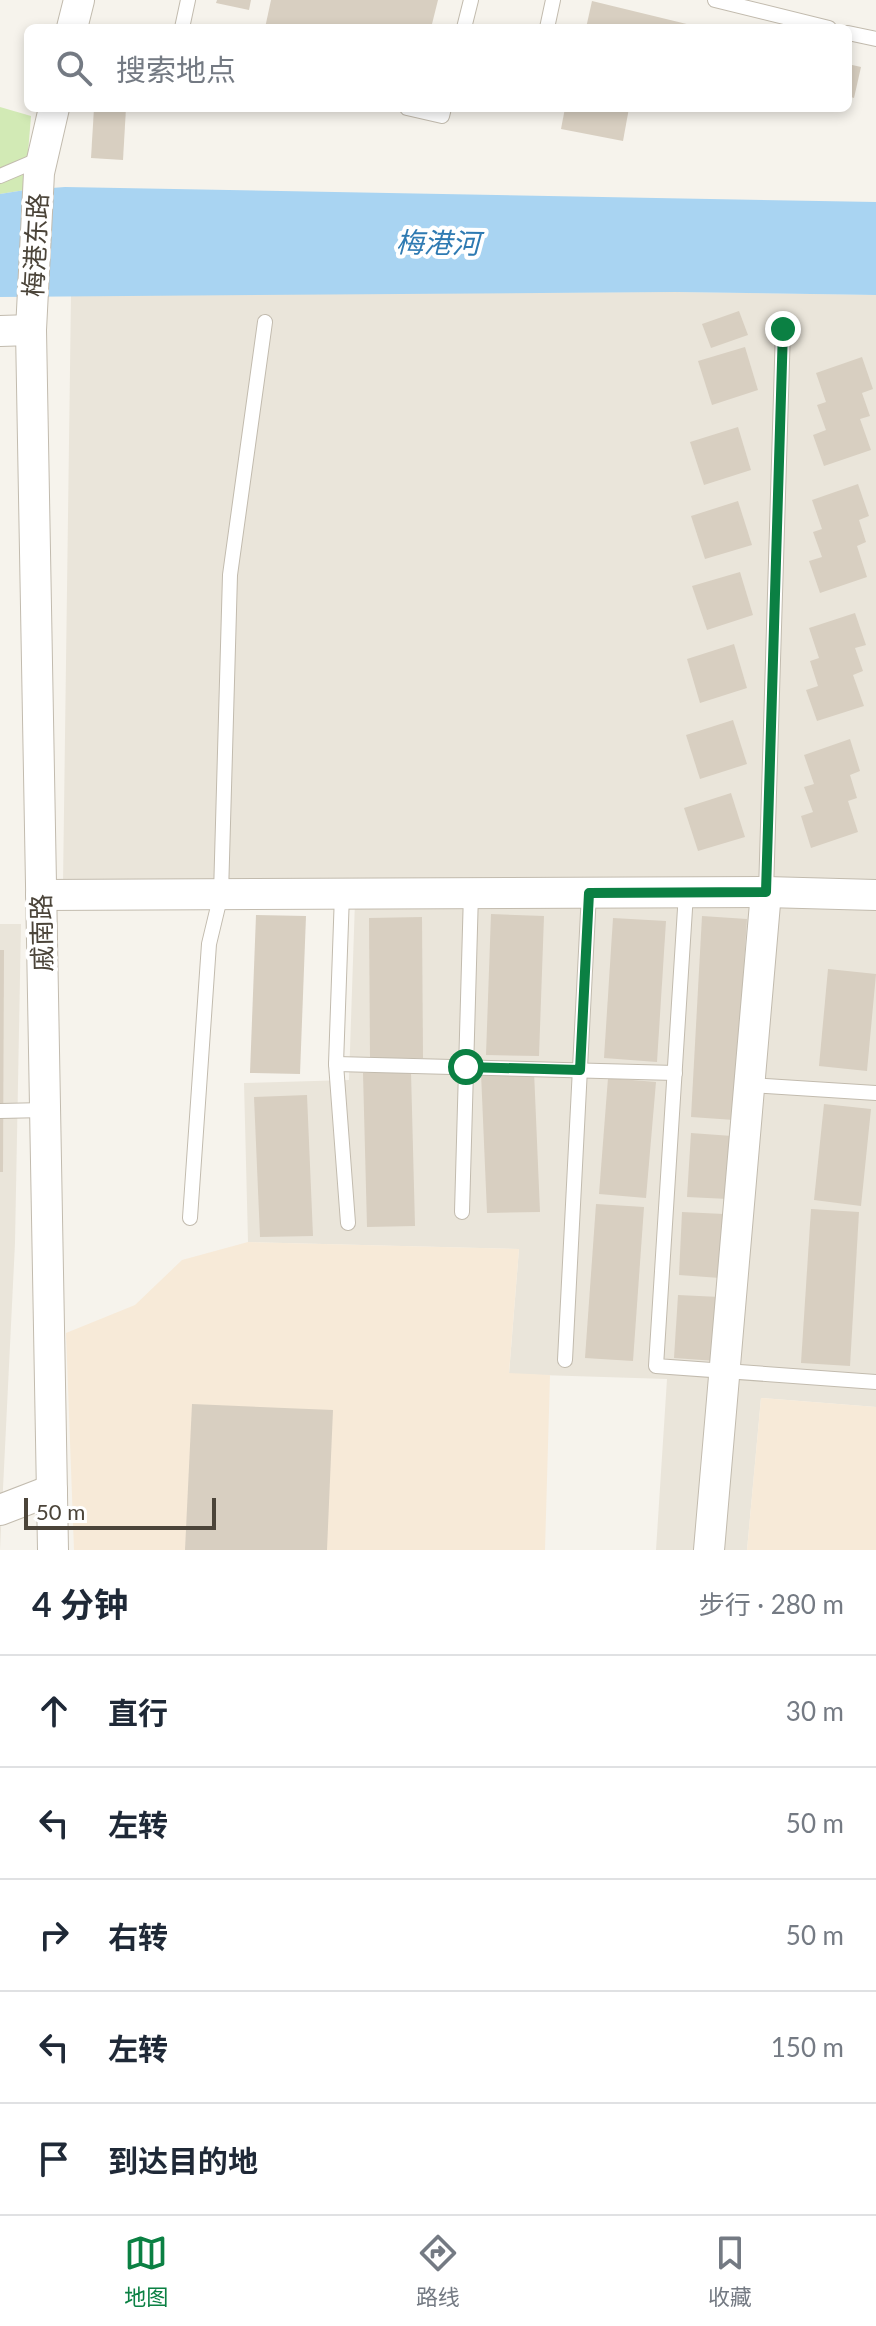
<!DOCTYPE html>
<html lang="zh">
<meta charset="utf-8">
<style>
body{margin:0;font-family:Lato,"Noto Sans SC",sans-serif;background:#f2f2f3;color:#1f2937}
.scale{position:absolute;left:24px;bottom:20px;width:192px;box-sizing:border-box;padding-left:8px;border:4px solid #4b4439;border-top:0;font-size:22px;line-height:28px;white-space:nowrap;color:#4b4439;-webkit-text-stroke:6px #fff;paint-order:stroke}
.stop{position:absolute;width:24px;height:24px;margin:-18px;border:6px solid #0b8043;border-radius:50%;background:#fff}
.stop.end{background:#0b8043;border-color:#fff;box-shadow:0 2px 8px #0008}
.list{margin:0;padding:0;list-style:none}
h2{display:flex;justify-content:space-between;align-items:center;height:104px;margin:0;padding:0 32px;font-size:34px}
h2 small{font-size:26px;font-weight:400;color:#747a83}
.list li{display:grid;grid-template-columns:52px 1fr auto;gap:24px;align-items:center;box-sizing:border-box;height:112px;padding:0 32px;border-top:2px solid #e0e1e3}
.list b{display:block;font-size:30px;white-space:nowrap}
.list em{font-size:26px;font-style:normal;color:#747a83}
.icon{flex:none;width:44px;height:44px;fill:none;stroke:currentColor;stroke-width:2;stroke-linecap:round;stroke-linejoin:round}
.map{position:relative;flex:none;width:876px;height:1550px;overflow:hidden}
.search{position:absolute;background:#fff;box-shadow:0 4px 12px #0003;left:24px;right:24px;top:24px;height:88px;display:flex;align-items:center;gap:20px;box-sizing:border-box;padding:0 28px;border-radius:12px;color:#747a83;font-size:30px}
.sheet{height:664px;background:#fff}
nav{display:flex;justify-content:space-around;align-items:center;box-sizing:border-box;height:112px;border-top:2px solid #e0e1e3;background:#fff;font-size:22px;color:#747a83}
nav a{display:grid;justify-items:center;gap:4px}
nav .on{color:#0b8043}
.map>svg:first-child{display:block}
.residential{fill:#eae5da}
.commercial{fill:#f7ead8}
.green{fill:#d2eab5}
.water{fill:#a9d4f2}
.building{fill:#d8cfc1}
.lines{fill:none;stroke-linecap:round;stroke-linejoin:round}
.lane-casing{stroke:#c2bbae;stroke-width:16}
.street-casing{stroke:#c2bbae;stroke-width:32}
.lane{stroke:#fff;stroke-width:14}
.street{stroke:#fff;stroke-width:30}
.route{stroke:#0b8043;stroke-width:10}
.labels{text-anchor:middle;stroke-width:8;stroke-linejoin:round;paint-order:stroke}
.street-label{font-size:26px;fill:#4b4439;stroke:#fff}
.water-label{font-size:28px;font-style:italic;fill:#2e7ab2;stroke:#fff}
</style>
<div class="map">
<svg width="876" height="1550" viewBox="0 0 876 1550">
<rect width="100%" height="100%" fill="#f6f3ec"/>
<g class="residential">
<polygon points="675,292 876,295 876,881 666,877 63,884 71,295"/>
<polygon points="355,901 662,903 876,910 876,1407 761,1398 747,1550 656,1550 667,1379 509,1374 519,1249 248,1242 244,1083 349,1080"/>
<polygon points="0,924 21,924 15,1243 0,1550"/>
</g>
<g class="commercial">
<polygon points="248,1242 519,1249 509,1373 550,1375 545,1550 74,1550 66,1333 135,1305 182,1260"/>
<polygon points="761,1398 876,1407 876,1550 747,1550"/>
</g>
<polygon class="green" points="0,107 31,116 25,190 0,194"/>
<polygon class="water" points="65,187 876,202 876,295 675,292 0,297 0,194 25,190"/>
<g class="building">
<polygon points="217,0 251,0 249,10 216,3"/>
<polygon points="271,0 438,0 431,28 265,28"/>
<polygon points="592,1 699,27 699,28 586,28"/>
<polygon points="848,64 861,67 854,98 848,96"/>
<polygon points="94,108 126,108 123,160 91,158"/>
<polygon points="565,108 629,108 623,141 561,129"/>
<polygon points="739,311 748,335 711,348 702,324"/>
<polygon points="745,347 758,390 712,405 698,361"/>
<polygon points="862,357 873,389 862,393 870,416 860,419 871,450 824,466 813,435 826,430 817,405 826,402 816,373"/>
<polygon points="738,427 751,470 704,485 690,442"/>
<polygon points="858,484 869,516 859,520 866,542 857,546 867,577 820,593 809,561 822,557 813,532 822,529 812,500"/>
<polygon points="738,501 752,545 705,559 691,516"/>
<polygon points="740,572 753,615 707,630 692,586"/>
<polygon points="855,613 866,645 855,648 863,671 853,675 864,706 817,721 806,690 818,686 810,661 819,658 809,628"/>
<polygon points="734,644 747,688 700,703 687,659"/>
<polygon points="733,720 747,764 700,779 686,735"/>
<polygon points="850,739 860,771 850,775 857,798 848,801 858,832 811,848 801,816 813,812 804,787 814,784 804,755"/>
<polygon points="731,793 745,837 698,851 684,808"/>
<polygon points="491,914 544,916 539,1056 486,1055"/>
<polygon points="256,915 306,916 300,1074 250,1073"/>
<polygon points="702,916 747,919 734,1120 691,1117"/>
<polygon points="422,917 423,1058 370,1058 369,918"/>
<polygon points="613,918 666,921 657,1062 604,1058"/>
<polygon points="0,950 4,950 3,1172 0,1172"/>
<polygon points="828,969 876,974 867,1071 819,1066"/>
<polygon points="534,1071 540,1212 487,1213 481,1073"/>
<polygon points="411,1072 415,1226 367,1227 363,1073"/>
<polygon points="608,1078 656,1082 646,1198 599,1194"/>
<polygon points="307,1095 313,1236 260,1237 254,1097"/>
<polygon points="824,1104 871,1109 861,1206 814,1200"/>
<polygon points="691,1133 732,1136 728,1199 687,1197"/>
<polygon points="596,1204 644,1207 633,1361 585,1358"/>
<polygon points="811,1209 859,1212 850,1366 801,1363"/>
<polygon points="682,1212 724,1214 720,1278 679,1275"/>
<polygon points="678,1295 720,1297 716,1361 674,1358"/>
<polygon points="192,1404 333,1410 327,1550 185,1550"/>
</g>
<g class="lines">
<defs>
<g id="lane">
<polyline points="715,0 829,28"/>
<polyline points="182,28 188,0"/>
<polyline points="464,28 471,0"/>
<polyline points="547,28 553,0"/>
<polyline points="848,33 876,39"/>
<polyline points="407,108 442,116 444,108"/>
<polyline points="0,176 40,159"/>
<polyline points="766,892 783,329"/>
<polyline points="686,893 656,1366 876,1382"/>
<polyline points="342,894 336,1064 348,1223"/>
<polyline points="336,1064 675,1073"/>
<polyline points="749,1085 876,1093"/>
<polyline points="0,1111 45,1110"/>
<polyline points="462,1212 471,893"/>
<polyline points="190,1218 209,944 221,894 230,575 265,322"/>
<polyline points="565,1360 589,893"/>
</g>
<g id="street">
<polyline points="72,28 79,0"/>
<polyline points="0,331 31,330"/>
<polyline points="41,895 766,892 876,895"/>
<polyline points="0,1510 52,1490"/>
<polyline points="53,1550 31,330 39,173 54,108"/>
<polyline points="709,1550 766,892"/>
</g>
</defs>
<use href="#lane" class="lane-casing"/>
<use href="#street" class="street-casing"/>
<use href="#lane" class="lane"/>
<use href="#street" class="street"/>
</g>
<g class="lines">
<polyline class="route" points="466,1067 580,1070 589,893 766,892 783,329"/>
</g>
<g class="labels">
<g class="street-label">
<text transform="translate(36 245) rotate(-87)" y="9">梅港东路</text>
<text transform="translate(42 933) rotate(-91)" y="9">戚南路</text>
</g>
<g class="water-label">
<text transform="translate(438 243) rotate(1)" y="10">梅港河</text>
</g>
</g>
</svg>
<div class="scale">50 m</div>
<div class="stop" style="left:466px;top:1067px"></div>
<div class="stop end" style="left:783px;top:329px"></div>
<div class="search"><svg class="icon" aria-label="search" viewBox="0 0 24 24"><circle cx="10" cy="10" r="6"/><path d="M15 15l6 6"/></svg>搜索地点</div>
</div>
<section class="sheet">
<h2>4 分钟<small>步行 · 280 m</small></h2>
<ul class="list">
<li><svg class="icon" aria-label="ahead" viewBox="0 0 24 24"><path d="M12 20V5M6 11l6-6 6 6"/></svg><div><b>直行</b></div><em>30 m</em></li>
<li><svg class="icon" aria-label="left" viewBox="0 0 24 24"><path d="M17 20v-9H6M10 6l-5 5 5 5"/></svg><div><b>左转</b></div><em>50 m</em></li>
<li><svg class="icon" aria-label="right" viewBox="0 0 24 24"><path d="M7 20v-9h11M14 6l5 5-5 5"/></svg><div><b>右转</b></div><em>50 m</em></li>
<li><svg class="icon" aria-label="left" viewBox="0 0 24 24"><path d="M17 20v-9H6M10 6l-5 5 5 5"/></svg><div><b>左转</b></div><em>150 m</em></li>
<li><svg class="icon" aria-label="arrive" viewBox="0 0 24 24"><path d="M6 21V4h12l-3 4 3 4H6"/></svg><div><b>到达目的地</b></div></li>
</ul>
</section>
<nav>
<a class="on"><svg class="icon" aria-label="map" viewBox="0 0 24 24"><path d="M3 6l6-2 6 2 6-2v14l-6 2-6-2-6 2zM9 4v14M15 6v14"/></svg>地图</a>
<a><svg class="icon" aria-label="directions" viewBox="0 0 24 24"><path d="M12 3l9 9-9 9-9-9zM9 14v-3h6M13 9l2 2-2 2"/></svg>路线</a>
<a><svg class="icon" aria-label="saved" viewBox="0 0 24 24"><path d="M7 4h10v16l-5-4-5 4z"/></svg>收藏</a>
</nav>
